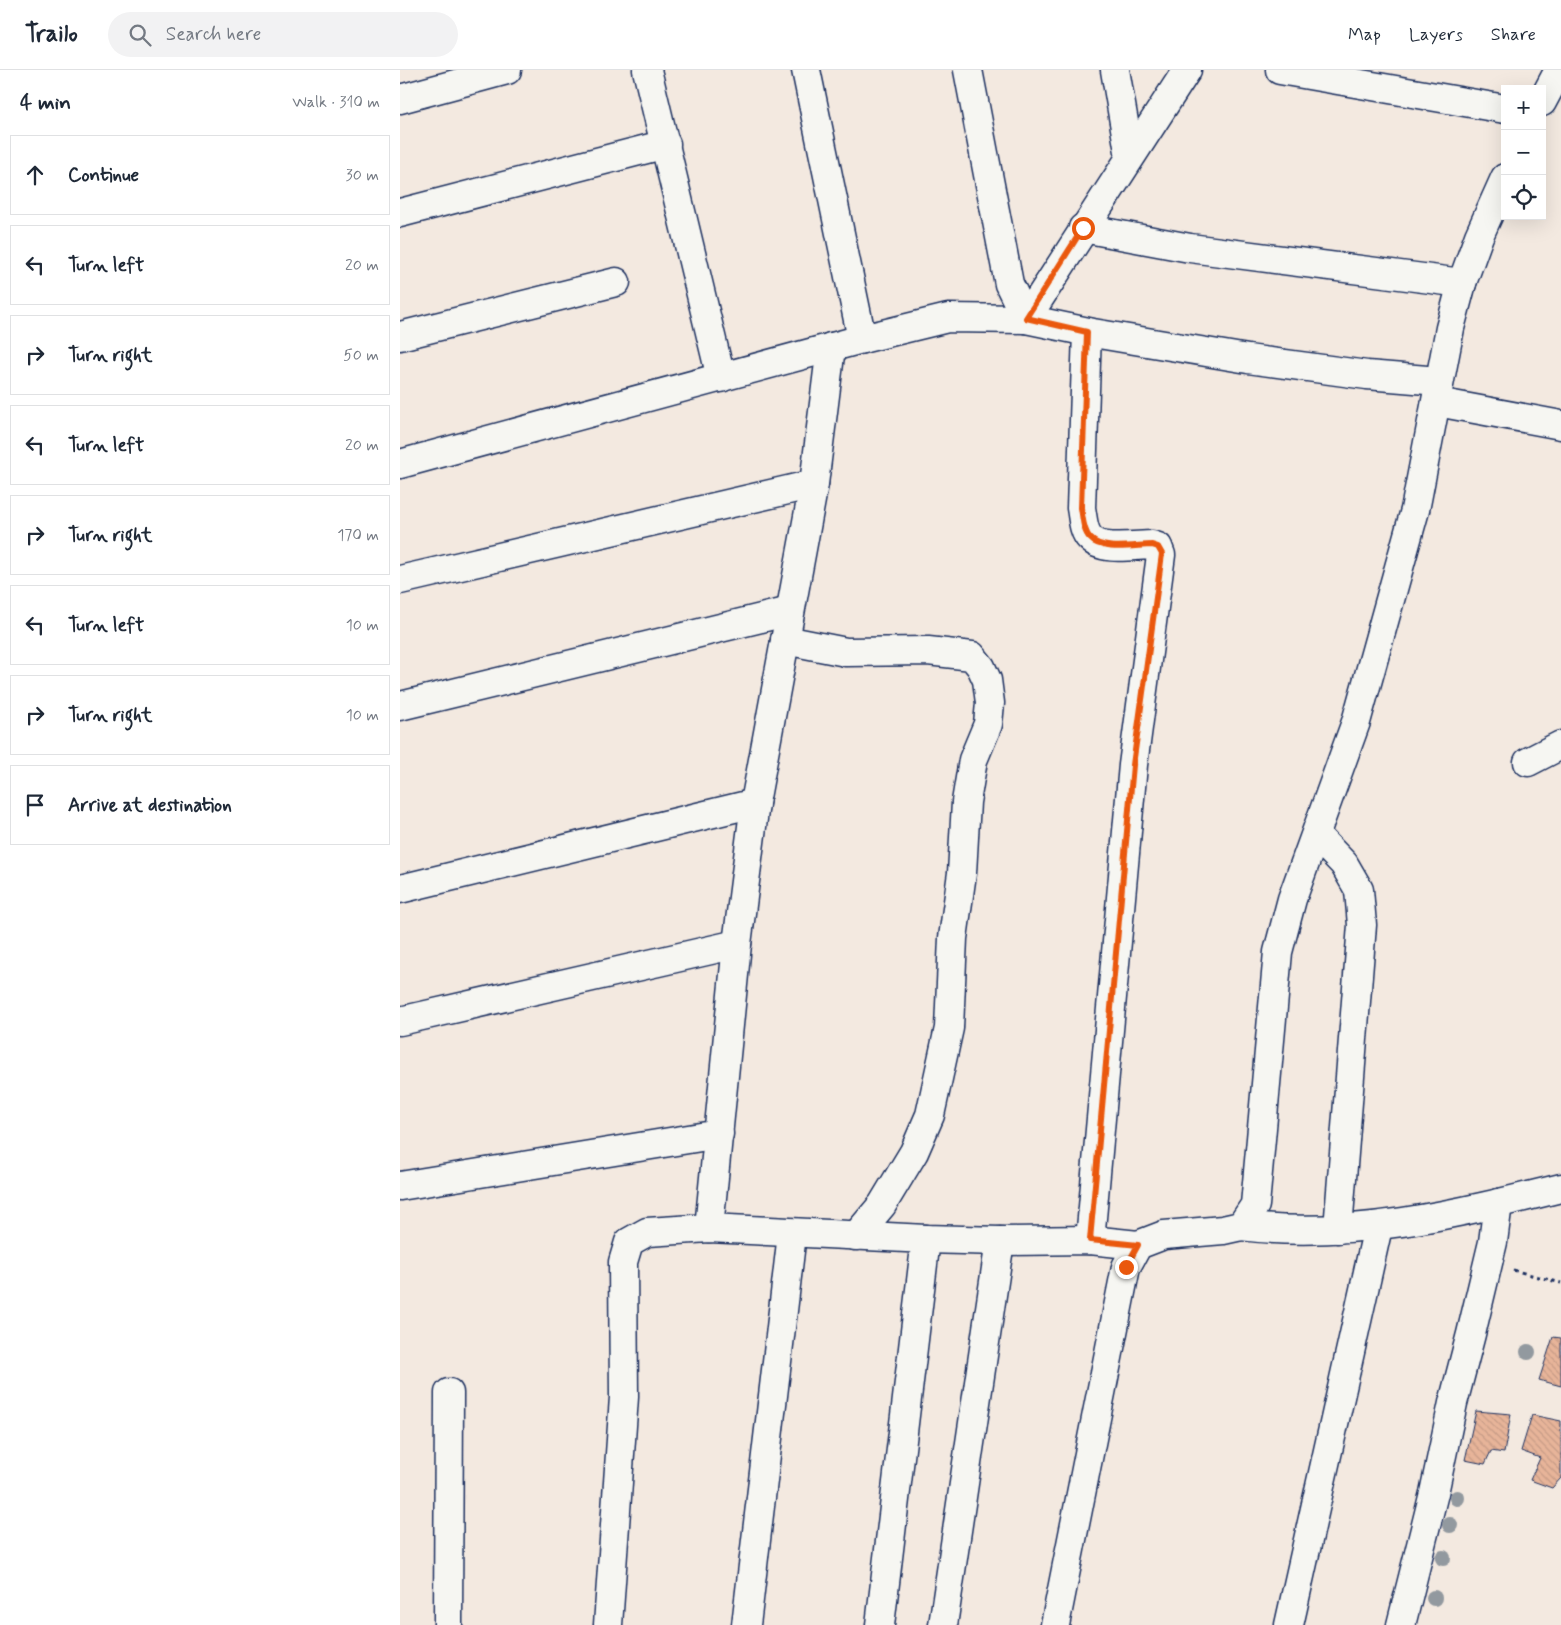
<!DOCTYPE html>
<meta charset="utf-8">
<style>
body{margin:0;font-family:Mynerve,sans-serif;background:#f2f2f3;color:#1f2937}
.controls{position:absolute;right:15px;top:15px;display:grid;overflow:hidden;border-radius:0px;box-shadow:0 5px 20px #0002}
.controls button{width:45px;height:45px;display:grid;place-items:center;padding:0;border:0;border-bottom:1px solid #e0e1e3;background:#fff;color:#1f2937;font:25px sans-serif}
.stop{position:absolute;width:15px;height:15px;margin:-11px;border:4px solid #ea580c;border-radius:50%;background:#fff}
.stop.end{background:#ea580c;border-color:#fff;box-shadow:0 1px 5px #0008}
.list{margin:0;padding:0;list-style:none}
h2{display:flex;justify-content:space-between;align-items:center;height:65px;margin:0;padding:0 20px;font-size:21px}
h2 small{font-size:16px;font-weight:400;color:#747a83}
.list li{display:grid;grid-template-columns:32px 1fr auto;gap:15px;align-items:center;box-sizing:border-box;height:80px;margin:0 10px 10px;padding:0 10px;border:1px solid #e0e1e3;border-radius:0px}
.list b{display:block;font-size:19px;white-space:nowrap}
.list em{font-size:16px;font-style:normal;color:#747a83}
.icon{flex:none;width:28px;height:28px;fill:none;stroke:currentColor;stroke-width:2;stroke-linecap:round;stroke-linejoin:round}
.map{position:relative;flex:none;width:1161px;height:1555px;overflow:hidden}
header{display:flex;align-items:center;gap:30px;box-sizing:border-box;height:70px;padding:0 25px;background:#fff;border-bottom:1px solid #e0e1e3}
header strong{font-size:24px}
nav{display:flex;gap:28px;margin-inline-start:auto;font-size:18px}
.search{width:350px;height:45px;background:#f2f2f3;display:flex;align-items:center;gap:12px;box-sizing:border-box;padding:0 18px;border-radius:28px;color:#747a83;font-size:19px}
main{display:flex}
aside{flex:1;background:#fff}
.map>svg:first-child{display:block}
.building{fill:url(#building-back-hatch);stroke:#1b2f5e}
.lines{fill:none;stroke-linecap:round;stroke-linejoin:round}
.street-casing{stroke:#1b2f5e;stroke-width:31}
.path{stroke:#1b2f5e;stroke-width:3;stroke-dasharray:4 4;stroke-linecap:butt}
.street{stroke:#f6f6f2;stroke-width:28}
.tree{fill:#92999f}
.route{stroke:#ea580c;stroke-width:6}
</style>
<header>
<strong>Trailo</strong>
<div class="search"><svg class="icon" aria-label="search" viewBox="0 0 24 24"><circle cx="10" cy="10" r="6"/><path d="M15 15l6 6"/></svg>Search here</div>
<nav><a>Map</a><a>Layers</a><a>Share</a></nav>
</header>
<main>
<aside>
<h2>4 min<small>Walk · 310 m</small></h2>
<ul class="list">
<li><svg class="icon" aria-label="ahead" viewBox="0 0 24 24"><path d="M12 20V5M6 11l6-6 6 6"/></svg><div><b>Continue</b></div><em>30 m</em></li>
<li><svg class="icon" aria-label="left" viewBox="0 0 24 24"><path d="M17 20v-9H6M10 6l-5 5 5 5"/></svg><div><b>Turn left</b></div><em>20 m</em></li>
<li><svg class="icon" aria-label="right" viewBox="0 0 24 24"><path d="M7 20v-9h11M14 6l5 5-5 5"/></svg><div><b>Turn right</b></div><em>50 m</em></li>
<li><svg class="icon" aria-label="left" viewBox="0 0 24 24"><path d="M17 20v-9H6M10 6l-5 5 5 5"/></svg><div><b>Turn left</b></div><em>20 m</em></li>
<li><svg class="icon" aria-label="right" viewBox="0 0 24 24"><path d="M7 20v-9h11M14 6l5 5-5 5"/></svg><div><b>Turn right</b></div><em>170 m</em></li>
<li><svg class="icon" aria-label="left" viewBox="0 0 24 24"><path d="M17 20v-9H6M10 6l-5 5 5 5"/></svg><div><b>Turn left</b></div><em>10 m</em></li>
<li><svg class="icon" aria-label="right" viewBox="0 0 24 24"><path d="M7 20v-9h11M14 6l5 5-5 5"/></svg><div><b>Turn right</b></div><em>10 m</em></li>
<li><svg class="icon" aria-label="arrive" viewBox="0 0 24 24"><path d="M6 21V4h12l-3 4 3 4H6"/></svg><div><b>Arrive at destination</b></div></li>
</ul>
</aside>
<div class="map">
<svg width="1161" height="1555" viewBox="0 0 1161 1555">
<defs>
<pattern id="building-back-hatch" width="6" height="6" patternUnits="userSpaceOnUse" patternTransform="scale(1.25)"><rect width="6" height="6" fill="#e7b499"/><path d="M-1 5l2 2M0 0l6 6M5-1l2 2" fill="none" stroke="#c69b86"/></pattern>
</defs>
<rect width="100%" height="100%" fill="#f3e9e0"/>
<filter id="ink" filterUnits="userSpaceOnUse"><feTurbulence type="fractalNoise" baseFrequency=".02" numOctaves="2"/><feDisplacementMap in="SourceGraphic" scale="10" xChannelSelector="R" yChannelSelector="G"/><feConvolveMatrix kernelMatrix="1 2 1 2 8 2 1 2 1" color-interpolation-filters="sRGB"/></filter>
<g filter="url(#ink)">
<g class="building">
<polygon points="1153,1267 1161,1268 1161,1316 1139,1310"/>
<polygon points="1076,1341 1111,1344 1104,1383 1091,1381 1085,1394 1065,1390"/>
<polygon points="1132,1345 1161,1351 1161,1408 1152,1418 1130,1410 1140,1388 1121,1381"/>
</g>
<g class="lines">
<defs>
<g id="street">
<polyline points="247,0 321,308"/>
<polyline points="406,0 462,269"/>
<polyline points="568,0 609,214 626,249"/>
<polyline points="715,0 730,87"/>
<polyline points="880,0 1105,39"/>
<polyline points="0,29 107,0"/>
<polyline points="1142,32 1159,0"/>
<polyline points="0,143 266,74"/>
<polyline points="683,158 790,178 1062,213"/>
<polyline points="626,249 787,0"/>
<path d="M687,262L681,438C683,448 683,461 690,468C702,482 735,475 752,475L758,477L761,485L733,695L690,1170"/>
<polyline points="0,266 216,212"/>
<polyline points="1037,332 1161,355"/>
<polyline points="0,394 462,269 548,248 626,249 693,263 848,289 967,305 1039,311"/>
<polyline points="0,510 414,414"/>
<polyline points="385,570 446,582 528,581 572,586 581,597 587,610 590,633 588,654 573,690 566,732 562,803 553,868 549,958 530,1045 514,1082 482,1135 456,1166"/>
<polyline points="0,636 390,541"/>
<polyline points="1128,692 1161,675"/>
<polyline points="916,765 944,794 959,820 962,855 938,1159"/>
<polyline points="0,819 355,733"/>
<polyline points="0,951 337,874"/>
<polyline points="0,1116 319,1064"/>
<path d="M841,1156C950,1170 1056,1144 1161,1118"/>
<polyline points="309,1158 337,874 355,733 414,414 431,277"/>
<polyline points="48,1555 49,1323"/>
<polyline points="208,1555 224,1327 223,1192 229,1172 247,1162 309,1158 526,1169 600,1171 690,1170 738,1175"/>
<polyline points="346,1555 392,1164"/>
<polyline points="480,1555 526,1169"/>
<polyline points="543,1555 600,1171"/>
<polyline points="655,1555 726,1197 738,1175 764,1165 823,1160 841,1156 855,1135 878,882 892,829 956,652 1015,440 1050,258 1062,213 1079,166 1105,108"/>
<polyline points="889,1555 978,1157"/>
<polyline points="1001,1555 1034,1423 1053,1333 1071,1264 1093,1172 1098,1133"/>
</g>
</defs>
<use href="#street" class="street-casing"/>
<polyline class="path" points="1113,1200 1161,1213"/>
<use href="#street" class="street"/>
</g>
<g class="tree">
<circle cx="1128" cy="1282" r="8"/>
<circle cx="1057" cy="1428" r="8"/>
<circle cx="1050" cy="1455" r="8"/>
<circle cx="1043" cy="1488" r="8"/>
<circle cx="1034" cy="1528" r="8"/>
</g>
</g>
<g class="lines" filter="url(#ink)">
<path class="route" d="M683,158L626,248L687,262L681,438C683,448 683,461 690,468C702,482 735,475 752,475L758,477L762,484L733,695L690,1170L738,1175L726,1197"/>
</g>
</svg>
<div class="controls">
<button>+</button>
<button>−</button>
<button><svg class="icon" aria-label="locate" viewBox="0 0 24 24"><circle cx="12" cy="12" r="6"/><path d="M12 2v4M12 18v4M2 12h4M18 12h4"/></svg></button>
</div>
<div class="stop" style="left:683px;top:158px"></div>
<div class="stop end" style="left:726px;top:1197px"></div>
</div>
</main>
